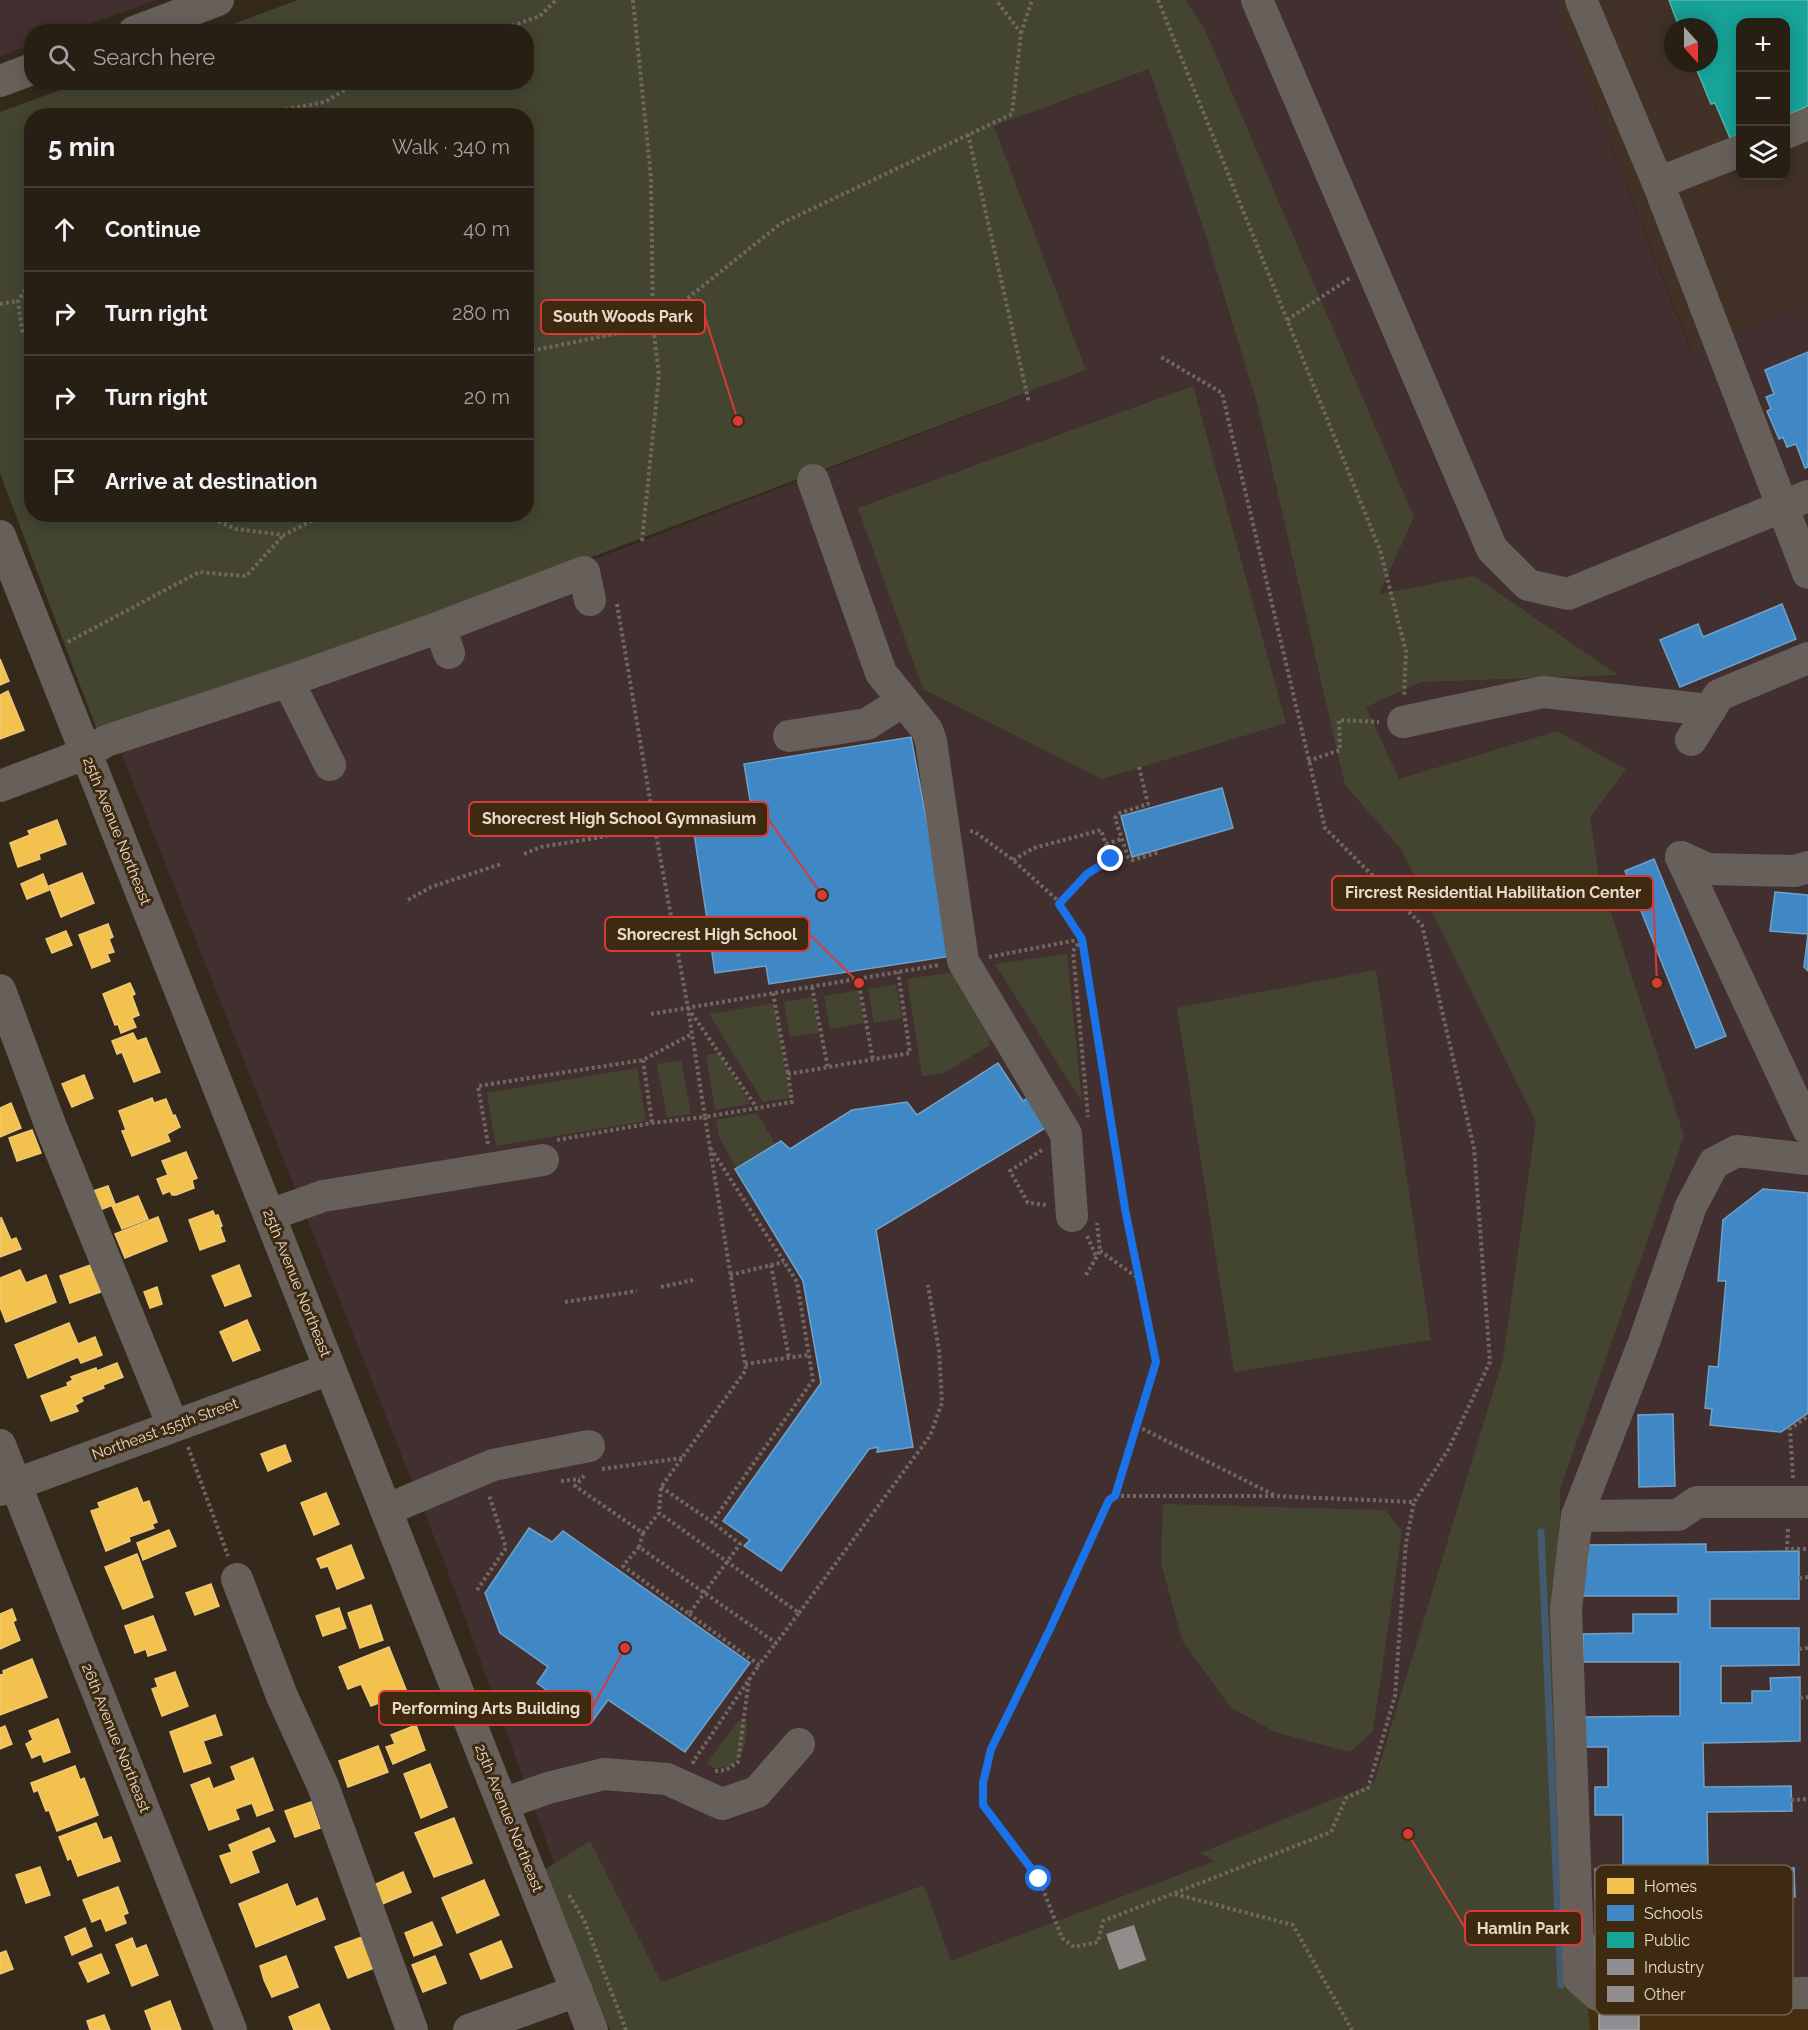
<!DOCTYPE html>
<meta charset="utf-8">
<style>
body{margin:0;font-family:Raleway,sans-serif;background:#2f271d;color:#f1f3f6}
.controls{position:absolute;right:18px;top:18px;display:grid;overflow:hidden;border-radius:12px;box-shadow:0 3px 15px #0003}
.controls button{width:54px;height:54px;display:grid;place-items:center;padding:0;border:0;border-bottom:2px solid #433d34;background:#271f14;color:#f1f3f6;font:30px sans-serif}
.compass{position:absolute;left:1664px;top:18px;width:54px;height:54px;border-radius:50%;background:#271f14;box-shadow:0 3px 15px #0003;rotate:159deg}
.stop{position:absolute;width:18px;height:18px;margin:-14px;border:4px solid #1a73e8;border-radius:50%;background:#fff}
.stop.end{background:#1a73e8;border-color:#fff;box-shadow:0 2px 6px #0008}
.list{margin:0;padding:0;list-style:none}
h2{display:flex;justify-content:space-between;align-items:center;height:78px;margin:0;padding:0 24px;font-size:26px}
h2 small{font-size:20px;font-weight:400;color:#a4a2a0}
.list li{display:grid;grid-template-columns:39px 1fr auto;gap:18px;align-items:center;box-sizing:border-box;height:84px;padding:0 24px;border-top:2px solid #433d34}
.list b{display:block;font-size:22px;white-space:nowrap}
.list em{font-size:20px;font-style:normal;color:#a4a2a0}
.icon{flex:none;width:33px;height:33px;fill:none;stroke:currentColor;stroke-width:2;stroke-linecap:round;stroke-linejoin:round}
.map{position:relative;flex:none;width:1808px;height:2030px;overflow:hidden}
.search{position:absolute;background:#271f14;box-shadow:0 3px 15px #0003;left:24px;top:24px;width:510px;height:66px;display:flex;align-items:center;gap:15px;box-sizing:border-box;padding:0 21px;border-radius:24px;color:#a4a2a0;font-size:22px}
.panel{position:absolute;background:#271f14;box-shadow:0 3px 15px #0003;left:24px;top:108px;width:510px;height:414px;border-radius:24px}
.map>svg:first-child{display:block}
.commercial{fill:#413126;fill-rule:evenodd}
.built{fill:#462f10}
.education{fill:#422f30}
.green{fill:#444530;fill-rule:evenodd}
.homes{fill:#f2c14e;stroke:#efc874;stroke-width:1.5}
.schools{fill:#3f88c5;stroke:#71a1c7;stroke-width:1.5}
.public{fill:#17a398;stroke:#55b4a7;stroke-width:1.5}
.industry{fill:#8d8d92;stroke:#a8a4a3;stroke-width:1.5}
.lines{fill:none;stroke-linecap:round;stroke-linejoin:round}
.stream{stroke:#445a71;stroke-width:7}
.building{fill:#928d8d}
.path{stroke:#6f6861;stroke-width:4;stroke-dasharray:3 3;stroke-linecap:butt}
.minor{stroke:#67605a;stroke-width:32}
.route{stroke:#1a73e8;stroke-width:8}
.labels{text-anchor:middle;stroke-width:6;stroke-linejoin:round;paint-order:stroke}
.street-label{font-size:15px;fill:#e7dacb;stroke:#3e2a10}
.key{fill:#3e2a10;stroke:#715f48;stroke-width:1.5}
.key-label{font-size:16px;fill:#e7dacb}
.leader{fill:none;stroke:#d83a38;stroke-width:2}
.callout-dot{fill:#d83a38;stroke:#3e2a10;stroke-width:2}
.callout{fill:#3e2a10;stroke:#d83a38;stroke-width:2}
.callout-label{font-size:16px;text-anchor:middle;font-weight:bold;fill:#e7dacb}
</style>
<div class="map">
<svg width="1808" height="2030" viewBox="0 0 1808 2030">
<rect width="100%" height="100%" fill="#34291a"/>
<path class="commercial" d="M1554,0H1808V304L1692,351ZM1740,22H1786V176H1740ZM1673,27H1709V63H1673Z"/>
<polygon class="built" points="1587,2001 1808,2008 1808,2030 1590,2030"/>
<g class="education">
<polygon points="0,0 157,0 69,31 32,32 31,45 0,56"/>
<polygon points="1123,0 1554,0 1691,351 1808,304 1808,2008 1537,2000 1527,1742 771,2030 615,2030 448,1572 117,743 1086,370 994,126 1149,69"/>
</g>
<g class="green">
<path d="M298,0H1186L1206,32L1414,517L1379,594L1474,576L1618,675L1421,682L1366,707L1399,779L1557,731L1626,769L1590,818L1599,876L1684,1136L1560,1489L1559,1711L1590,2030H610L544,1870L590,1841L661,1982L924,1885L951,1961L1215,1861L1200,1853L1374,1783L1503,1359L1536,1122L1401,849L1345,785L1257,403L1205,233L1149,69L994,126L1086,370L106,741H101L0,473V112L79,83L526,82V32L214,31ZM32,116H526V514H32Z"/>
<polygon points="1193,386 1286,723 1102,779 923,689 858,508"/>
<polygon points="1067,954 1082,1102 995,964"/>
<polygon points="1376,970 1431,1340 1234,1372 1177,1008"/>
<polygon points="959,971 999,1035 988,1042 990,1045 944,1073 922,1076 907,979"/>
<polygon points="896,984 902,1018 874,1023 868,989"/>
<polygon points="859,990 864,1023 830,1029 824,996"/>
<polygon points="813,997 819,1033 790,1037 784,1002"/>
<polygon points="774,1003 790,1098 763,1102 709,1014"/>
<polygon points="719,1053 750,1104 715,1110 706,1055"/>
<polygon points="681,1060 691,1114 667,1118 657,1064"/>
<polygon points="637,1068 646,1121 496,1146 487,1093"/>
<polygon points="757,1113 775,1144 736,1167 719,1137 716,1120"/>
<polygon points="1163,1504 1385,1510 1402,1531 1373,1731 1350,1752 1275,1732 1230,1707 1182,1640 1161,1563"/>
<path d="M740,1719L747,1724C746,1741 745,1756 729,1767L714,1768L707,1763Z"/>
</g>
<g class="homes">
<polygon points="0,659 9,681 0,685"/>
<polygon points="8,691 24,730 0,739 0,695"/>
<polygon points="57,820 66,844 39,854 40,859 18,867 10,843 30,835 28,831"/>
<polygon points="82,873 94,903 61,917 49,886"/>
<polygon points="43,874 49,890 27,899 21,884"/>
<polygon points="108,924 113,937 109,939 114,952 107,954 110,961 92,968 79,935"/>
<polygon points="66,931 72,945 52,953 46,939"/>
<polygon points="130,983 135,994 132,996 139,1015 132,1018 136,1027 121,1033 118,1024 115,1025 103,994"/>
<polygon points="133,1033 137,1041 146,1038 160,1072 134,1082 122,1052 117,1054 112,1041"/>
<polygon points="84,1075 93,1098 72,1107 62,1084"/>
<polygon points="152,1098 154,1103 166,1099 173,1116 175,1115 180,1127 167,1134 170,1141 132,1156 122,1131 126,1130 119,1111"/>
<polygon points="11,1103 21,1128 0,1137 0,1108"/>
<polygon points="32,1130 41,1153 17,1161 9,1138"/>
<polygon points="186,1152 197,1178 192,1180 194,1188 176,1195 172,1195 170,1191 163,1194 157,1179 168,1175 162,1161"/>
<polygon points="108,1186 115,1204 100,1210 93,1191"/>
<polygon points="138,1196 148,1219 122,1229 112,1206"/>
<polygon points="213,1211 215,1216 218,1215 222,1226 220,1227 225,1241 200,1250 189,1220"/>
<polygon points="1,1217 11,1240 16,1238 21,1249 0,1257"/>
<polygon points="158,1217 167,1241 125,1258 115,1234"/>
<polygon points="96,1263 106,1290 70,1303 60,1276"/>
<polygon points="239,1265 251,1296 225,1306 212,1276"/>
<polygon points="20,1270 26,1283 46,1275 56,1302 6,1322 0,1307 0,1278"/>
<polygon points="157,1287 162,1304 150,1308 144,1292"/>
<polygon points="247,1320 260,1350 233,1361 220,1332"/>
<polygon points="69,1323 78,1344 95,1337 102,1355 81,1363 78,1357 28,1378 15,1345"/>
<polygon points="117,1363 123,1377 103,1385 104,1388 81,1397 83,1401 75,1405 78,1411 51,1421 41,1396 68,1386 67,1383 73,1380 71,1377 96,1368 97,1371"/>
<polygon points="285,1445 291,1461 268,1471 261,1454"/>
<polygon points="137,1488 143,1503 149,1501 157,1522 152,1524 154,1528 129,1537 130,1541 106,1551 91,1511 100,1508 98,1503"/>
<polygon points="326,1493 339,1524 314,1535 301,1503"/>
<polygon points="169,1530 176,1546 143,1560 137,1543"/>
<polygon points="351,1545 364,1578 337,1589 328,1566 321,1568 317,1559"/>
<polygon points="137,1554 153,1597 123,1609 105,1567"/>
<polygon points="211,1584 219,1606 195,1615 186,1593"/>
<polygon points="371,1605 383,1640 360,1648 348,1613"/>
<polygon points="339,1608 346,1628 323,1636 316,1616"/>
<polygon points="12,1609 16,1620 13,1622 20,1640 0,1649 0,1614"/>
<polygon points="153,1616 166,1650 148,1656 146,1649 135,1653 125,1626"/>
<polygon points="389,1647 407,1692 371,1706 361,1684 348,1689 339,1667"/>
<polygon points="32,1659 47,1697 0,1715 0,1675 4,1674 3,1671"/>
<polygon points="175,1672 188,1706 162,1716 152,1689 158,1687 155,1679"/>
<polygon points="215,1715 222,1735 203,1741 211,1763 184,1772 170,1732"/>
<polygon points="58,1719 70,1752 44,1762 41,1754 32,1758 26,1744 33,1740 29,1731"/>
<polygon points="416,1725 425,1750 393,1764 386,1747 395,1744 391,1735"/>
<polygon points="5,1726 12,1744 0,1749 0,1728"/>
<polygon points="378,1746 388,1772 348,1787 339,1761"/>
<polygon points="253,1758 273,1810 257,1816 252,1803 235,1809 239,1819 209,1830 191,1785 209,1778 213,1789 236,1780 231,1767"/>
<polygon points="430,1764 447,1807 421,1818 404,1774"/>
<polygon points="75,1766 80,1780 84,1778 98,1815 57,1831 49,1810 46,1811 38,1790 34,1792 31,1783"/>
<polygon points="311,1802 320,1828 295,1837 285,1811"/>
<polygon points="454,1818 472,1863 434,1877 415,1833"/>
<polygon points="96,1823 103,1840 111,1837 120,1861 78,1876 71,1858 68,1860 59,1837"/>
<polygon points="269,1828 275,1841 251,1851 259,1872 231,1883 220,1856 232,1852 229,1845"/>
<polygon points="40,1867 50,1895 26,1903 16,1875"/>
<polygon points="403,1872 411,1892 380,1905 372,1886"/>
<polygon points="484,1880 499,1915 457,1933 442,1898"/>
<polygon points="287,1884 296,1907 317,1898 325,1919 256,1947 239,1904"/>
<polygon points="118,1887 128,1913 123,1915 126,1923 106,1931 101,1918 92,1922 83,1900"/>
<polygon points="432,1922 442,1945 414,1956 405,1933"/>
<polygon points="85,1928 92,1946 72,1955 65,1937"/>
<polygon points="362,1937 374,1968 348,1978 335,1947"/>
<polygon points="132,1938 136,1949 146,1945 158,1975 132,1986 116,1945"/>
<polygon points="501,1941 512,1967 481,1979 470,1954"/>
<polygon points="6,1951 13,1969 0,1974 0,1953"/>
<polygon points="101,1954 109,1973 88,1982 79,1963"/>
<polygon points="286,1956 298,1987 272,1997 264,1980 260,1966"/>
<polygon points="435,1956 446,1983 423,1992 412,1965"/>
<polygon points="170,2001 181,2030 152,2030 145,2011"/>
<polygon points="319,2004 330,2030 294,2030 289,2017"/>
<polygon points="104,2015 110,2030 90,2030 87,2021"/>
</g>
<g class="schools">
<polygon points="1808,352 1808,467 1805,468 1796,444 1787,447 1783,437 1779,439 1767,411 1771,409 1766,397 1774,394 1765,370"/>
<polygon points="1782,604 1796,639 1680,687 1660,640 1698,624 1703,637"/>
<polygon points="911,737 952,956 769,984 766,966 715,973 694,833 754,824 744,764"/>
<polygon points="1222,788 1233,828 1132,857 1121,816"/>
<polygon points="1654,859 1726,1036 1696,1048 1625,871"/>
<polygon points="1775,892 1808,895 1808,971 1804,967 1808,934 1770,931"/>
<polygon points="998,1063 1023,1101 1035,1094 1052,1124 876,1230 913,1447 877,1452 878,1447 869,1449 781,1571 744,1546 750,1540 723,1521 821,1383 803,1281 735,1169 781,1141 790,1149 852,1110 907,1102 917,1115"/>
<polygon points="1763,1189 1808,1193 1808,1413 1781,1432 1710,1425 1712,1409 1705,1408 1709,1366 1718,1367 1726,1281 1718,1281 1723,1220"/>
<polygon points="1673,1414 1675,1486 1639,1487 1638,1415"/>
<polygon points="529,1528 552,1542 563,1531 750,1663 685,1752 608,1700 591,1723 537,1683 548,1667 500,1633 485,1593"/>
<polygon points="1706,1544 1706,1552 1799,1551 1799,1599 1710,1599 1710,1628 1799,1628 1799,1665 1721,1666 1721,1703 1752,1703 1752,1691 1771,1691 1770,1678 1800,1677 1800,1741 1703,1743 1704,1787 1791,1786 1792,1811 1707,1812 1708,1869 1794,1868 1795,1897 1706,1898 1706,1937 1792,1936 1792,1963 1709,1964 1709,1976 1682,1976 1682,1969 1594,1970 1594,1936 1682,1935 1682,1918 1615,1919 1615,1898 1595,1898 1595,1869 1623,1869 1623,1815 1595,1815 1595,1787 1608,1787 1608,1747 1584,1747 1584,1717 1680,1716 1680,1662 1583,1662 1583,1634 1633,1633 1633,1614 1678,1614 1678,1596 1579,1596 1579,1563 1588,1563 1588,1545"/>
</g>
<polygon class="public" points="1669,0 1808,0 1808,106 1786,116 1786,22 1740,22 1740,134 1730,138 1715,103 1711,104 1694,63 1709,63 1709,27 1679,27"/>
<polygon class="industry" points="1599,2009 1639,2010 1639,2030 1599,2030"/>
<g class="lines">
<polyline class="stream" points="1541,1532 1561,1985"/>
</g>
<polygon class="building" points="1134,1925 1146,1960 1119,1970 1106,1934"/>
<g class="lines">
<g class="path">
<polyline points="633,0 651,178 653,326 659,375 642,541"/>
<polyline points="1158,0 1380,550 1406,652 1404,697"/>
<polyline points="495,32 540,16 556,0"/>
<polyline points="1021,33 1032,0"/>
<polyline points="250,116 325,102 358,82"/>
<polyline points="968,134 1029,403"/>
<polyline points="32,280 18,301 22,330 32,347"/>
<polyline points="0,304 18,301"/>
<polyline points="1287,320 1350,278"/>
<polyline points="526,352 653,326 780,224 1012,114 1021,33 996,0"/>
<polyline points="202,514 236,529 284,535 325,514"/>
<polyline points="617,604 655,829"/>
<polyline points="68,642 199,572 246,576 284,535"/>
<polyline points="1308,761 1340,750 1339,720 1379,722"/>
<polyline points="1139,767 1148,804 1120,813 1115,818 1128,857 1132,860 1160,852"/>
<polyline points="970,831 975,832 1013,860 1055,898 1082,939 1125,1209 1157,1362 1115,1496 1109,1500 1050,1629 991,1749 983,1783 983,1805 1039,1879 1062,1938 1074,1947 1098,1942 1103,1921 1331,1832 1346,1798 1368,1788 1395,1696 1406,1542 1414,1502"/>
<polyline points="632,832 655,829 688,1008 705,1117 792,1102 788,1074 910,1053 898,972"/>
<polyline points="1106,844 1122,839"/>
<polyline points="524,854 541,847 607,836"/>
<polyline points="1013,860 1034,848 1101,830 1111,859 1087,874 1059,904"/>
<polyline points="408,900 431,887 501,864"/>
<polyline points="1082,939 1073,951 1088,1117"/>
<polyline points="989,957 1082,939"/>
<polyline points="858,979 873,1060"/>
<polyline points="812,987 828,1068"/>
<polyline points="773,993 788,1074"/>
<polyline points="688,1008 757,1108"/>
<polyline points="651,1014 939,965"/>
<polyline points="643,1060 652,1123"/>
<polyline points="557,1140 652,1123 705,1117 746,1370 661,1487 659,1513 643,1533 575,1486 585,1475"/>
<polyline points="488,1144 478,1086 643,1060 692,1034"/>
<polyline points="1042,1150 1010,1171 1028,1203 1047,1205"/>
<polyline points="1087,1236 1096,1256"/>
<polyline points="1100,1251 1138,1278"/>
<polyline points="771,1265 789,1358"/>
<polyline points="730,1275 784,1262"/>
<polyline points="1086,1275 1100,1251 1097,1223"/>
<polyline points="661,1287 693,1280"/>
<polyline points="565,1302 637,1291"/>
<polyline points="745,1364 808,1355"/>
<polyline points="1137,1426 1274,1495"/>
<polyline points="188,1447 228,1556"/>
<polyline points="602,1469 682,1458"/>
<polyline points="1793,1478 1790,1429 1808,1416"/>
<polyline points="561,1481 580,1479"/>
<polyline points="661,1487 712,1522 813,1380 797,1282 711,1149"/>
<polyline points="1115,1496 1274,1496 1414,1502 1448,1450 1490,1362 1474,1148 1422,925 1325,828 1222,393 1161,357"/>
<polyline points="1788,1529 1787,1549 1808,1549"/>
<polyline points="643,1533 639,1547 776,1643 799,1613 659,1513"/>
<polyline points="639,1547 623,1566 689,1614 740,1544 712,1522"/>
<polyline points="1799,1578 1808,1577"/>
<polyline points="477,1590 506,1548 489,1495"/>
<polyline points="799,1613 930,1436 942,1403 939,1350 928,1285"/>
<polyline points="689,1614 759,1665 776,1643"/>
<polyline points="1799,1649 1808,1648"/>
<polyline points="1800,1698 1808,1697"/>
<polyline points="695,1763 693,1762 759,1665"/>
<polyline points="715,1771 726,1770 738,1762 749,1679"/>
<polyline points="1791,1800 1808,1799"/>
<polyline points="1175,1894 1293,1925 1352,2030"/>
<polyline points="569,1895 584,1920 626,2030"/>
</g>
<g class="minor">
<polyline points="1257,0 1492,549 1528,585 1568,594 1808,496"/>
<polyline points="1581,0 1658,183 1740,151"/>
<polyline points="134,32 218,0"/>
<polyline points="0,81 32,69"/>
<polyline points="1786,133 1808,124"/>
<polyline points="1658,183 1808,573"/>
<polyline points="813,480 881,673 927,730 931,741 963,961 1066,1134 1072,1216"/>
<polyline points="0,536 592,2030"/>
<polyline points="440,627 449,653"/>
<polyline points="288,681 330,765"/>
<polyline points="1403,722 1543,692 1710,710"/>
<polyline points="789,736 867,724 903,701"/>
<polyline points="1691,740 1719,695 1808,658"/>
<polyline points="0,786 85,754 106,741 288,681 440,627 584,572 590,600"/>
<polyline points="1681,857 1808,1129"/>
<polyline points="1681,857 1708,869 1795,871 1808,867"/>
<polyline points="0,990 51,1127 173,1426"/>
<polyline points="1808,1159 1737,1151 1714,1163 1691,1206 1644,1342 1577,1516 1566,1610 1579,1978 1598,1995 1808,1993"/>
<polyline points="270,1215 323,1196 543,1160"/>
<polyline points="0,1445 231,2030"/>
<polyline points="0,1490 330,1369"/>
<polyline points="386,1510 493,1465 589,1446"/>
<polyline points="1577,1516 1678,1515 1697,1502 1808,1502"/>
<polyline points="237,1579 282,1696 323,1786 412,2030"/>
<polyline points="503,1804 548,1788 604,1774 667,1779 722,1804 757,1792 799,1744"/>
<polyline points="469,2030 577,1991"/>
</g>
</g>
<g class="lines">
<polyline class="route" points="1039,1879 983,1805 983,1783 991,1749 1050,1629 1109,1500 1115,1496 1156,1362 1125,1209 1082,939 1059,904 1087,874 1111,859"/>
</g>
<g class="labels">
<g class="street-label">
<text transform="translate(117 831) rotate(68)" y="5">25th Avenue Northeast</text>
<text transform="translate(297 1283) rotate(68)" y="5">25th Avenue Northeast</text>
<text transform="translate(165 1429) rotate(-20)" y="5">Northeast 155th Street</text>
<text transform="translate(116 1738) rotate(68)" y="5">26th Avenue Northeast</text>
<text transform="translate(509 1818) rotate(68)" y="5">25th Avenue Northeast</text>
</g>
</g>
<rect x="1595" y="1865" width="198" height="150" rx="9" class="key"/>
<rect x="1607" y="1878" width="27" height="16" fill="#f2c14e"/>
<rect x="1607" y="1905" width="27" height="16" fill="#3f88c5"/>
<rect x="1607" y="1932" width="27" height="16" fill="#17a398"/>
<rect x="1607" y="1959" width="27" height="16" fill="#8d8d92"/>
<rect x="1607" y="1986" width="27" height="16" fill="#928d8d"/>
<g class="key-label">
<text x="1644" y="1892">Homes</text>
<text x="1644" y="1919">Schools</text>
<text x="1644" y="1946">Public</text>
<text x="1644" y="1973">Industry</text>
<text x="1644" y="2000">Other</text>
</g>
<path class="leader" d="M738 421L705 317M822 895L768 819M1657 983L1653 893M859 983L809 934M625 1648L592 1708M1408 1834L1465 1928"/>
<g class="callout-dot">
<circle cx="738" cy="421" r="6"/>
<circle cx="822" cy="895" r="6"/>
<circle cx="1657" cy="983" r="6"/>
<circle cx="859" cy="983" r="6"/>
<circle cx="625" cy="1648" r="6"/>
<circle cx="1408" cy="1834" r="6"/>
</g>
<g class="callout">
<rect x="541" y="300" width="164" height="34" rx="6"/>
<rect x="469" y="802" width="299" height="34" rx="6"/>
<rect x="1332" y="876" width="321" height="34" rx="6"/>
<rect x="605" y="917" width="204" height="34" rx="6"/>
<rect x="379" y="1691" width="213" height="34" rx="6"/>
<rect x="1465" y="1911" width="117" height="34" rx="6"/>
</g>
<g class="callout-label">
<text x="623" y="322">South Woods Park</text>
<text x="619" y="824">Shorecrest High School Gymnasium</text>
<text x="1493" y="898">Fircrest Residential Habilitation Center</text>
<text x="707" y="940">Shorecrest High School</text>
<text x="486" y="1714">Performing Arts Building</text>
<text x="1523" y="1934">Hamlin Park</text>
</g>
</svg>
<div class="controls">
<button>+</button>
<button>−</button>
<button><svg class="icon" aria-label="layers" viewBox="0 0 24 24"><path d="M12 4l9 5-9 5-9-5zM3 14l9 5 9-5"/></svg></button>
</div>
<svg class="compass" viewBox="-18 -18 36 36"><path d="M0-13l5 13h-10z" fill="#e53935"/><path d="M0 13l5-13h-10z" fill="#a4a2a0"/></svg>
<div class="stop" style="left:1039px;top:1879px"></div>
<div class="stop end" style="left:1111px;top:859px"></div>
<div class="search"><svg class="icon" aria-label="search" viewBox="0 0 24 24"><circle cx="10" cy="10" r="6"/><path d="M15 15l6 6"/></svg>Search here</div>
<section class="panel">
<h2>5 min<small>Walk · 340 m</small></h2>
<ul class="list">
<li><svg class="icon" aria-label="ahead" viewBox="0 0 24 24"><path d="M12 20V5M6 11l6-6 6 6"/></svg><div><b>Continue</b></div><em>40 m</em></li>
<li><svg class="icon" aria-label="right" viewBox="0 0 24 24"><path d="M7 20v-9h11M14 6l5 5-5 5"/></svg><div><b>Turn right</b></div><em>280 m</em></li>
<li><svg class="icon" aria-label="right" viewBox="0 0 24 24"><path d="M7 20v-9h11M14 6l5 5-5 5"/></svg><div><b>Turn right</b></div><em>20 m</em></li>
<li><svg class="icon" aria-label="arrive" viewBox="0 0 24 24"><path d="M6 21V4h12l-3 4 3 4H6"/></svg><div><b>Arrive at destination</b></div></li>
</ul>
</section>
</div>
